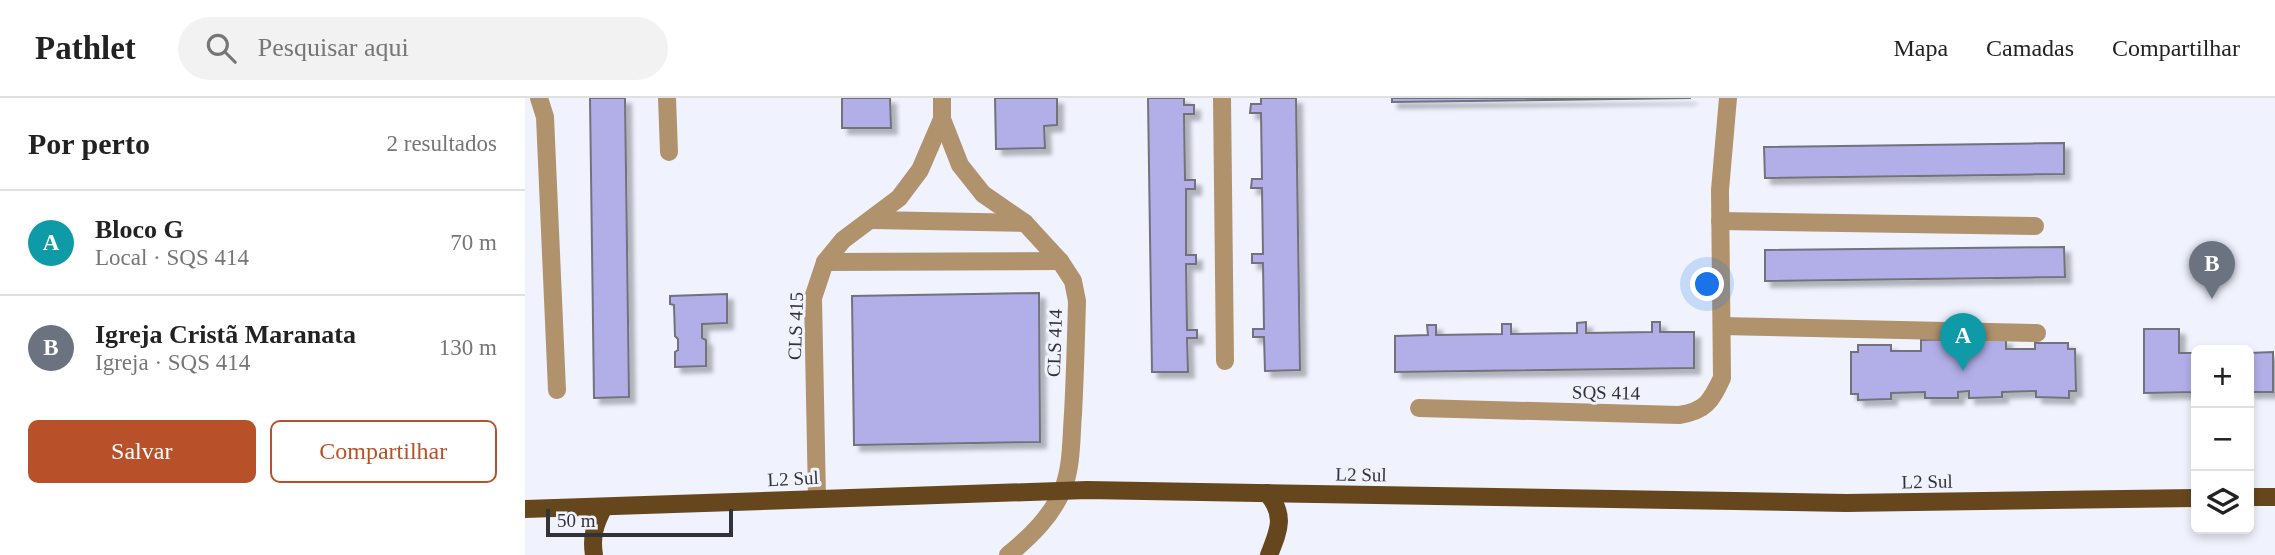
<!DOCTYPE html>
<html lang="pt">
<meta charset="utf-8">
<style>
body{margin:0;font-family:Georgia,serif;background:#f2f2f2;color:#222}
.controls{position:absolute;right:21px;bottom:21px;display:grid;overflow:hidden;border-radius:10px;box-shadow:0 4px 10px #0003}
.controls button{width:63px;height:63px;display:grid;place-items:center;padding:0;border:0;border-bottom:2px solid #e0e0e0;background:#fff;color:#222;font:35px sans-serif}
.scale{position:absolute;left:21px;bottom:18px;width:187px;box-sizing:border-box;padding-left:7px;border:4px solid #323337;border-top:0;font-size:19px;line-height:24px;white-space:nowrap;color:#323337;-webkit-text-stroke:5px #f0f3fe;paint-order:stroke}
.you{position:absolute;left:1183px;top:187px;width:24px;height:24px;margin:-18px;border:5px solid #fff;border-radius:50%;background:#1a73e8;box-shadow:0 0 0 10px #1a73e833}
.badge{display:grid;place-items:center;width:46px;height:46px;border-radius:50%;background:#b85129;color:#fff;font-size:23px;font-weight:700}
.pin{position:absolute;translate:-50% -58px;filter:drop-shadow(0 2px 4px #0008)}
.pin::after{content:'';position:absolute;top:37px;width:24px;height:21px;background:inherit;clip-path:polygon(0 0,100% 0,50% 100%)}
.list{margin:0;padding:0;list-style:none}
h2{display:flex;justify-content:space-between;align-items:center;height:91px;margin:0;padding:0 28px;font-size:30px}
h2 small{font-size:23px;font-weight:400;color:#767676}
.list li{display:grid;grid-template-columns:46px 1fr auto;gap:21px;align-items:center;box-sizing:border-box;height:105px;padding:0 28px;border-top:2px solid #e0e0e0}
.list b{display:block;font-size:26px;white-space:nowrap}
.list p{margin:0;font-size:23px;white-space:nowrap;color:#767676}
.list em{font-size:23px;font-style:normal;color:#767676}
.actions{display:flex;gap:14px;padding:21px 28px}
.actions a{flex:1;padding:16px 0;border:2px solid #b85129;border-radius:10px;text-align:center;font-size:24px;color:#b85129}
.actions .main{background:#b85129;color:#fff}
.icon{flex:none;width:38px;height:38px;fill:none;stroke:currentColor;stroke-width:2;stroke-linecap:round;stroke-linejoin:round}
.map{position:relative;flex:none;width:1750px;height:457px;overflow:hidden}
header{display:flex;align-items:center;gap:42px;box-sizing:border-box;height:98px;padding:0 35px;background:#fff;border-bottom:2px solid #e0e0e0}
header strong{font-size:33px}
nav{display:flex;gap:38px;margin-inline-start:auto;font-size:24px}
.search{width:490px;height:63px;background:#f2f2f2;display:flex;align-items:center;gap:18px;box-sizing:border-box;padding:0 24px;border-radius:38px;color:#767676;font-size:26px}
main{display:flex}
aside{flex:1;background:#fff}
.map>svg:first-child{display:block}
.building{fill:#b2afe8;stroke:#72717b;stroke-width:2;filter:url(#shadow)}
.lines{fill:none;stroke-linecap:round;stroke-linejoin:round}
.minor{stroke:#b0926d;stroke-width:18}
.major{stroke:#66471d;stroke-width:18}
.labels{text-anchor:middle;stroke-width:6;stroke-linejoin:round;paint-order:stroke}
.street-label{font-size:19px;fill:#323337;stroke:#f0f3fe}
</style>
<header>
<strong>Pathlet</strong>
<div class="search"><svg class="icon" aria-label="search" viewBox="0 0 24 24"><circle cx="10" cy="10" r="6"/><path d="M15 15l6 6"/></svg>Pesquisar aqui</div>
<nav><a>Mapa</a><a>Camadas</a><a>Compartilhar</a></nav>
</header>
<main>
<aside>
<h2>Por perto<small>2 resultados</small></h2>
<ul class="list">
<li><span class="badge" style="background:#0f9aa8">A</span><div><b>Bloco G</b><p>Local · SQS 414</p></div><em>70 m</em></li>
<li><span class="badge" style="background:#6b7280">B</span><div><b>Igreja Cristã Maranata</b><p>Igreja · SQS 414</p></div><em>130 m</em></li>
</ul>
<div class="actions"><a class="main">Salvar</a><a>Compartilhar</a></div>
</aside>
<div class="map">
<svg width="1750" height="457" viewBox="0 0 1750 457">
<defs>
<filter id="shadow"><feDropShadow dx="6" dy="6" stdDeviation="2" flood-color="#0004"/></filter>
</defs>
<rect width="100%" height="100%" fill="#f0f3fe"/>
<g class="building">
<polygon points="65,0 100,0 104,299 69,300"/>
<polygon points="317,0 365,0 366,30 317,30"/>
<polygon points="470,0 532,0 532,27 519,28 520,50 471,51"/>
<polygon points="623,0 659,0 659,7 669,7 669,16 659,16 660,82 670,82 670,91 661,91 661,157 671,157 671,166 661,166 662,232 672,232 672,240 662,240 663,274 627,274"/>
<polygon points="736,0 771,0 775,272 740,273 739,239 728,239 728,231 739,231 738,165 727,165 727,156 738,156 737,90 726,90 727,81 737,81 736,15 725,15 726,6 736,6"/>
<polygon points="867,0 1166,0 867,4"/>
<polygon points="1539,45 1539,76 1240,80 1239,49"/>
<polygon points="1539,149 1540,179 1240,183 1240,152"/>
<polygon points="514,195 515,344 329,347 327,198"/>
<polygon points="202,196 202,225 177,226 177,240 181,242 181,268 150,269 150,254 153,252 153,241 150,238 149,207 145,206 145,198"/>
<polygon points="1061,224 1061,235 1127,234 1127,224 1135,224 1135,234 1169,234 1169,270 870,274 870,238 903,237 902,227 911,227 911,237 977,236 977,226 986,226 986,236 1052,235 1052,225"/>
<polygon points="1619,231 1654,231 1654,255 1671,255 1671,294 1619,295"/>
<polygon points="1437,241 1437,252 1441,252 1441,242 1481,241 1481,251 1510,251 1510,245 1543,245 1543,251 1550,251 1551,293 1544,293 1544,300 1511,299 1511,293 1477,294 1477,299 1444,300 1444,293 1433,294 1433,300 1400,300 1400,294 1366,295 1366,301 1333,302 1333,296 1326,296 1326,254 1333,254 1333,247 1366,247 1366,253 1396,253 1396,242"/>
<polygon points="1748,254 1748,294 1724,294 1724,255"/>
</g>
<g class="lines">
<g class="minor">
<polyline points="14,0 20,19 32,292"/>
<polyline points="142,0 144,54"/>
<path d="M417,0V21L435,67L458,96L500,125L535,163L548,183L552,203C551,241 550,279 548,316C546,341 547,368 538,391C527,418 505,439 483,457"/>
<polyline points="697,0 700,263"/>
<polyline points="347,122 500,125"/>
<polyline points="1195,123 1510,128"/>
<polyline points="300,164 535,163"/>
<polyline points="1197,228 1512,235"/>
<path d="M894,310L1154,317C1181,313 1186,303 1197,280L1195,92L1203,0"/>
<polyline points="292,400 288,200 300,164 318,142 374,100 395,72 417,21"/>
</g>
<g class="major">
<path d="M742,395C761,417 754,432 744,457"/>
<polyline points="1724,399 1750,399"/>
<polyline points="0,411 562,392 1321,405 1671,400"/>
<path d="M69,457C66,439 70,425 79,409"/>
</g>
</g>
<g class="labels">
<g class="street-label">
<text transform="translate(270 228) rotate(-88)" y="7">CLS 415</text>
<text transform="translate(529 245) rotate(-88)" y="7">CLS 414</text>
<text transform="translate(1081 294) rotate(1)" y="7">SQS 414</text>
<text transform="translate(836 376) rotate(1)" y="7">L2 Sul</text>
<text transform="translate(268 380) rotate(-3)" y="7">L2 Sul</text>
<text transform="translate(1402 383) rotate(-1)" y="7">L2 Sul</text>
</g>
</g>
</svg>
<div class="controls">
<button>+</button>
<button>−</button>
<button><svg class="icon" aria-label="layers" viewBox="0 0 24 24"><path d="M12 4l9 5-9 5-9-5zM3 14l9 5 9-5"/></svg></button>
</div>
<div class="scale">50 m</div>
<div class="you"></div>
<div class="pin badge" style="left:1438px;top:273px;background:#0f9aa8">A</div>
<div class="pin badge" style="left:1687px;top:201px;background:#6b7280">B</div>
</div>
</main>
